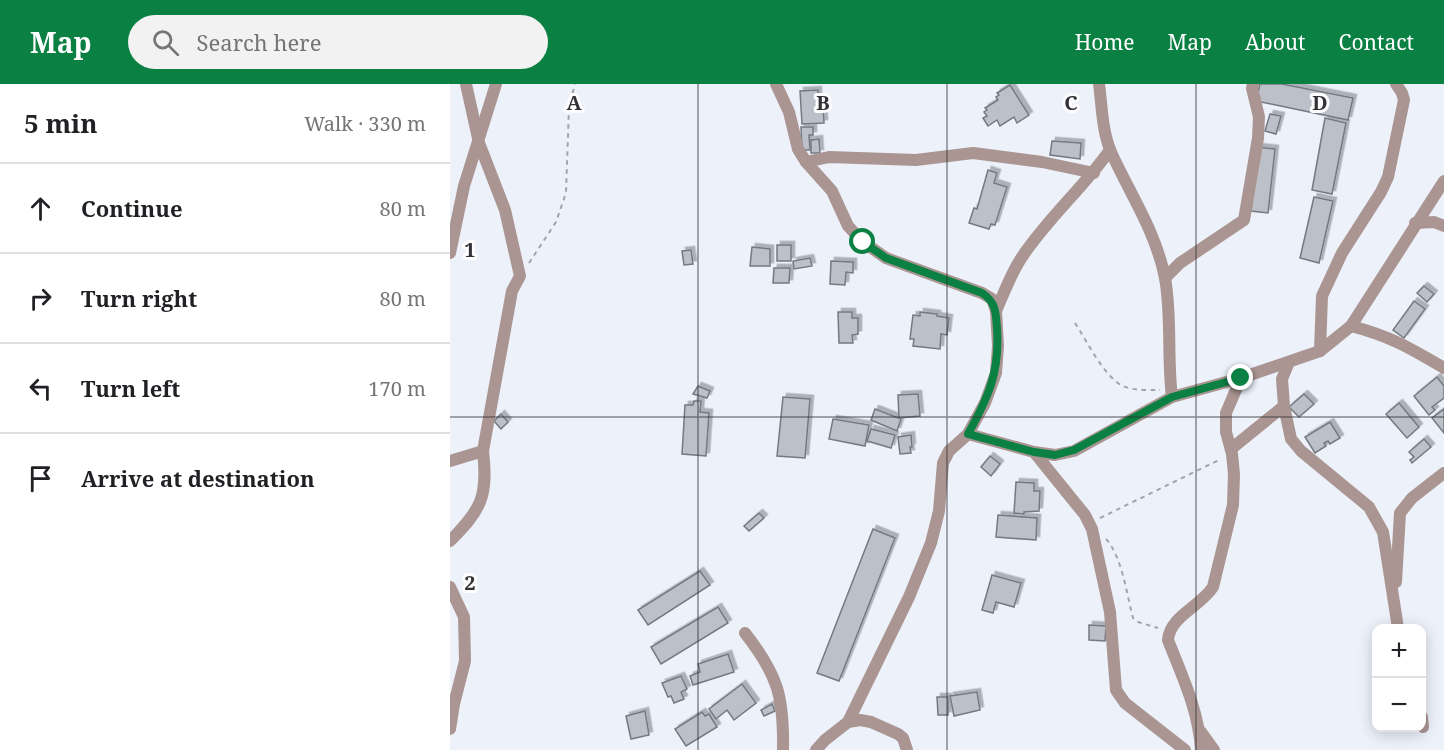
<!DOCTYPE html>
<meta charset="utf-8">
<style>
body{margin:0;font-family:"Noto Serif",serif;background:#f2f2f2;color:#202124}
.controls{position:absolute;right:18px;bottom:18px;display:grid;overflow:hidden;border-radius:12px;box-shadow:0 3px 15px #0003}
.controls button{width:54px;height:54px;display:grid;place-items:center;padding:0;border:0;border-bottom:2px solid #e0e0e0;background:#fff;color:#202124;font:30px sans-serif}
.stop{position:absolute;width:18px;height:18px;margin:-14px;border:4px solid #0b8043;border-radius:50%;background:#fff}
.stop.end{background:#0b8043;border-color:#fff;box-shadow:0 2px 6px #0008}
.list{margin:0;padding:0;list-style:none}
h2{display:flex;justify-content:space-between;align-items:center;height:78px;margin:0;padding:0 24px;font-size:26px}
h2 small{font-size:20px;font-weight:400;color:#757577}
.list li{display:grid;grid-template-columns:39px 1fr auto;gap:18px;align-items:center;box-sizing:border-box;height:90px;padding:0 24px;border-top:2px solid #e0e0e0}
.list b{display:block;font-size:22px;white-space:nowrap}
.list em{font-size:20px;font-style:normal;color:#757577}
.icon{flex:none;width:33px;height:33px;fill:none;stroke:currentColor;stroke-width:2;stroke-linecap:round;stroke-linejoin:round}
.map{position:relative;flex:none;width:994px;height:666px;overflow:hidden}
header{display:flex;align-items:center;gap:36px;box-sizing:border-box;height:84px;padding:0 30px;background:#0b8043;color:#fff}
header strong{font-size:28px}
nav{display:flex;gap:33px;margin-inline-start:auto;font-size:21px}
.search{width:420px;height:54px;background:#f2f2f2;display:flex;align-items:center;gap:15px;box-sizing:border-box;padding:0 21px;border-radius:33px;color:#757577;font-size:22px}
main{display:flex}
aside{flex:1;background:#fff}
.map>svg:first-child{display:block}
.building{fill:#bbc0c9;stroke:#757981;stroke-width:1.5;filter:url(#shadow)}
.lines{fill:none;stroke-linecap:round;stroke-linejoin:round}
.path{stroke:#a1a5ab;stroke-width:2;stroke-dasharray:4.5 4.5;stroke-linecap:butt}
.minor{stroke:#aa9592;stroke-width:12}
.route{stroke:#0b8043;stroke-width:8}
.grid{fill:none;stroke:#303235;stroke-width:1.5;stroke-opacity:0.55}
.grid-label{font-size:20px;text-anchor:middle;font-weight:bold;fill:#303235;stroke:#fefefe;stroke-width:6;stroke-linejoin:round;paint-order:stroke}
</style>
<header>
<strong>Map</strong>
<div class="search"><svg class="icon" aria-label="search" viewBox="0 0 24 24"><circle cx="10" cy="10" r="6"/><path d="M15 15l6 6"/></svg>Search here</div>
<nav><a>Home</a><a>Map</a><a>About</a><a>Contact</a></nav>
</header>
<main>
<aside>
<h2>5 min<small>Walk · 330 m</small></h2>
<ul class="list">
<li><svg class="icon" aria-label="ahead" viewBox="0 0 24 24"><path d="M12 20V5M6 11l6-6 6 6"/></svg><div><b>Continue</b></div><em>80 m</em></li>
<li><svg class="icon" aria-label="right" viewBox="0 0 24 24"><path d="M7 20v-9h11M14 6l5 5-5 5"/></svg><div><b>Turn right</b></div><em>80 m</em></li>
<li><svg class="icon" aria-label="left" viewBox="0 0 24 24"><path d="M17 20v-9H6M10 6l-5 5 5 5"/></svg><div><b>Turn left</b></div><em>170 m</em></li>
<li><svg class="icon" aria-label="arrive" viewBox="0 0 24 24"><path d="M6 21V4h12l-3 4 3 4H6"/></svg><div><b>Arrive at destination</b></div></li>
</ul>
</aside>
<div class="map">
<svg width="994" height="666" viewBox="0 0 994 666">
<defs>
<filter id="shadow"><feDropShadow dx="3.5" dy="-3.5" stdDeviation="0" flood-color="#0004"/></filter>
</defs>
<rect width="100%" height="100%" fill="#ecf1fa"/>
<g class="building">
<polygon points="810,0 832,0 903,14 898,36 806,17"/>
<polygon points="560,1 579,31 567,39 564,33 550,42 547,36 538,42 533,34 537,32 534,28 537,26 535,24 548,16 546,13 549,11 547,9"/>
<polygon points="368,6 368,22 373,22 374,39 352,40 350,7"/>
<polygon points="820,30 831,32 826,50 815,47"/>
<polygon points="875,34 896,39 882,110 862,106"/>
<polygon points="351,43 363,43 363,51 359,51 360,66 352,66"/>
<polygon points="369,55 370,69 361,69 361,56"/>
<polygon points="602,57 631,59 630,75 600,71"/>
<polygon points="808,63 825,65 818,129 801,127"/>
<polygon points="538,86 547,89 544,99 557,103 545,141 541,140 539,145 519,139 524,124 527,125"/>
<polygon points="864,113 883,117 869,179 850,174"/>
<rect x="327" y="161" width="14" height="16"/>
<polygon points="302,163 320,165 320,182 300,182"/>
<polygon points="241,166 243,180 234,181 232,167"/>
<polygon points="360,174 362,182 344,185 343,177"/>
<polygon points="381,177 403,178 403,189 396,188 395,201 380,200"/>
<polygon points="324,184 340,184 339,199 323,199"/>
<polygon points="974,202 984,210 977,218 967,209"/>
<polygon points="964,217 975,225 954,254 943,246"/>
<polygon points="388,228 402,228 402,234 408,234 408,250 402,251 403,259 389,259"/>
<polygon points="470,228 487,230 487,232 499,234 497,251 491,250 490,265 463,262 464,255 460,255 463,231 470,232"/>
<polygon points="987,293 994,302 994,314 982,323 985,326 979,331 964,312"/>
<polygon points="248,302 260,307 257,314 243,310"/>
<polygon points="468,310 470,332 449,334 448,311"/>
<polygon points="854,310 864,320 849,333 839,323"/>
<polygon points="333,313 360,315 355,374 327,372"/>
<polygon points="244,317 251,317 250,328 259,329 256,372 232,370 235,321 243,321"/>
<polygon points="949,319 969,343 957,354 936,330"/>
<polygon points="425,325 451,335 447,347 421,336"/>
<polygon points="994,325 994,349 982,334"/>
<polygon points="51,330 58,338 51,345 44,337"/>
<polygon points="383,335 419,341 415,362 379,355"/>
<polygon points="880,338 890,354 880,360 878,357 874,359 876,362 865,369 855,353"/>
<polygon points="421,345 445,351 441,364 417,357"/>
<polygon points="461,351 462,363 460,363 461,369 450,370 448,353"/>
<polygon points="974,355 981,363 962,379 960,376 964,373 959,368"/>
<polygon points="540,372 550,380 541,392 531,383"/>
<polygon points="566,398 584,399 584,407 590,407 589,427 574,428 574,430 564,429"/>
<polygon points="309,429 314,434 299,447 294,442"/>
<polygon points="548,431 587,434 586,456 546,453"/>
<polygon points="423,445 445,454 389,597 367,589"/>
<polygon points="250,487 260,501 198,541 188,526"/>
<polygon points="542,491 571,499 564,523 546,518 543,529 532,526"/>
<polygon points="268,523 278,539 211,580 201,563"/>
<polygon points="639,541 656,542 655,557 639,556"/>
<polygon points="278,570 284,588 243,601 240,592 250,588 248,580"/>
<polygon points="231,592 237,605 231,608 234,615 224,619 221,612 218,613 212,599"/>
<polygon points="292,600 306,619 284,636 277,626 266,635 259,625"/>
<polygon points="527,608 530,626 504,632 500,612"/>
<polygon points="487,613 498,613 498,631 488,631"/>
<polygon points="322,620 325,627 314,632 311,626"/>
<polygon points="195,627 199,651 181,655 176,632"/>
<polygon points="252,628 255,632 259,630 267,643 236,662 225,645"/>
</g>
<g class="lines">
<g class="path">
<polyline points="79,179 106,138 116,109 119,23 125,0"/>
<path d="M625,239C637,257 654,293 673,302C684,307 698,306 710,306"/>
<polyline points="650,434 771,375"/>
<path d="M656,455C672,472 677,512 683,534L688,538L708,544"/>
</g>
<g class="minor">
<polyline points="326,0 339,28 348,65 356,78 382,107 398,142 413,158 436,174 532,209 542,215 546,227 548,262 546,289 535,319 518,350 499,367 493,379 489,427 481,459 459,513 398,638 375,656 366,666"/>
<path d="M649,0C652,22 652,47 661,68C680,110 706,148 715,194C722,233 717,274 722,313"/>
<polyline points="356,78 379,73 466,76 523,69 592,78 644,89"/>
<polyline points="965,139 984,138 994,142"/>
<polyline points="0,169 14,102 46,0"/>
<polyline points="715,194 730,179 794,136 808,54 809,33 802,4 803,0"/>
<path d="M546,227C554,209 561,189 572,173C598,134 633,104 660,66"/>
<path d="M901,242C940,252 960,264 994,284"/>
<polyline points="870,267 872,212 892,169 931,108 938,93 954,16 952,9 946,0"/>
<polyline points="839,278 832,295 834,322 841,355 851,367 919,423 933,448 948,544"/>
<polyline points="518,350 584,368 605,371 624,367 722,313 791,294 870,267 901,242 994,97"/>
<polyline points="781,365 834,322"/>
<polyline points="584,368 635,431 642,445 660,528 666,606 675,619 735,666"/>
<polyline points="0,377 33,367 62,207 70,192 55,126 29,59 16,0"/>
<path d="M0,457C32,425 38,412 33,367"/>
<polyline points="946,498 950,429 962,414 994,389"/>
<polyline points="0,503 14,533 15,577 4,620 0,645"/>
<path d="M295,549C328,591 334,613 333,666"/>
<polyline points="972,633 973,643"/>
<polyline points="398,638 410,636 421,638 448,650 453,654 457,666"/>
<polyline points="751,648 764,666"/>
<path d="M751,666C749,627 732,592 718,556C720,532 750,523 763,503L783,421L784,390L782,370L776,348V329L791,294"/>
</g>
</g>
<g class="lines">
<path class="route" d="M413,158L436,174L532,209C546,218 546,229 547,245C550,288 538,314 518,350L584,368L605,371L624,366L722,313L791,294"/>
</g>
<path class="grid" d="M248,0V666M497,0V666M746,0V666M0,333H994"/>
<g class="grid-label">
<text x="124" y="26">A</text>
<text x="373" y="26">B</text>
<text x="621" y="26">C</text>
<text x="870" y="26">D</text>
<text x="20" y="173">1</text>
<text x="20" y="506">2</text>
</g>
</svg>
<div class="controls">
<button>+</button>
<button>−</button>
</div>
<div class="stop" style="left:413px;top:158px"></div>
<div class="stop end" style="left:791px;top:294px"></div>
</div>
</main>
